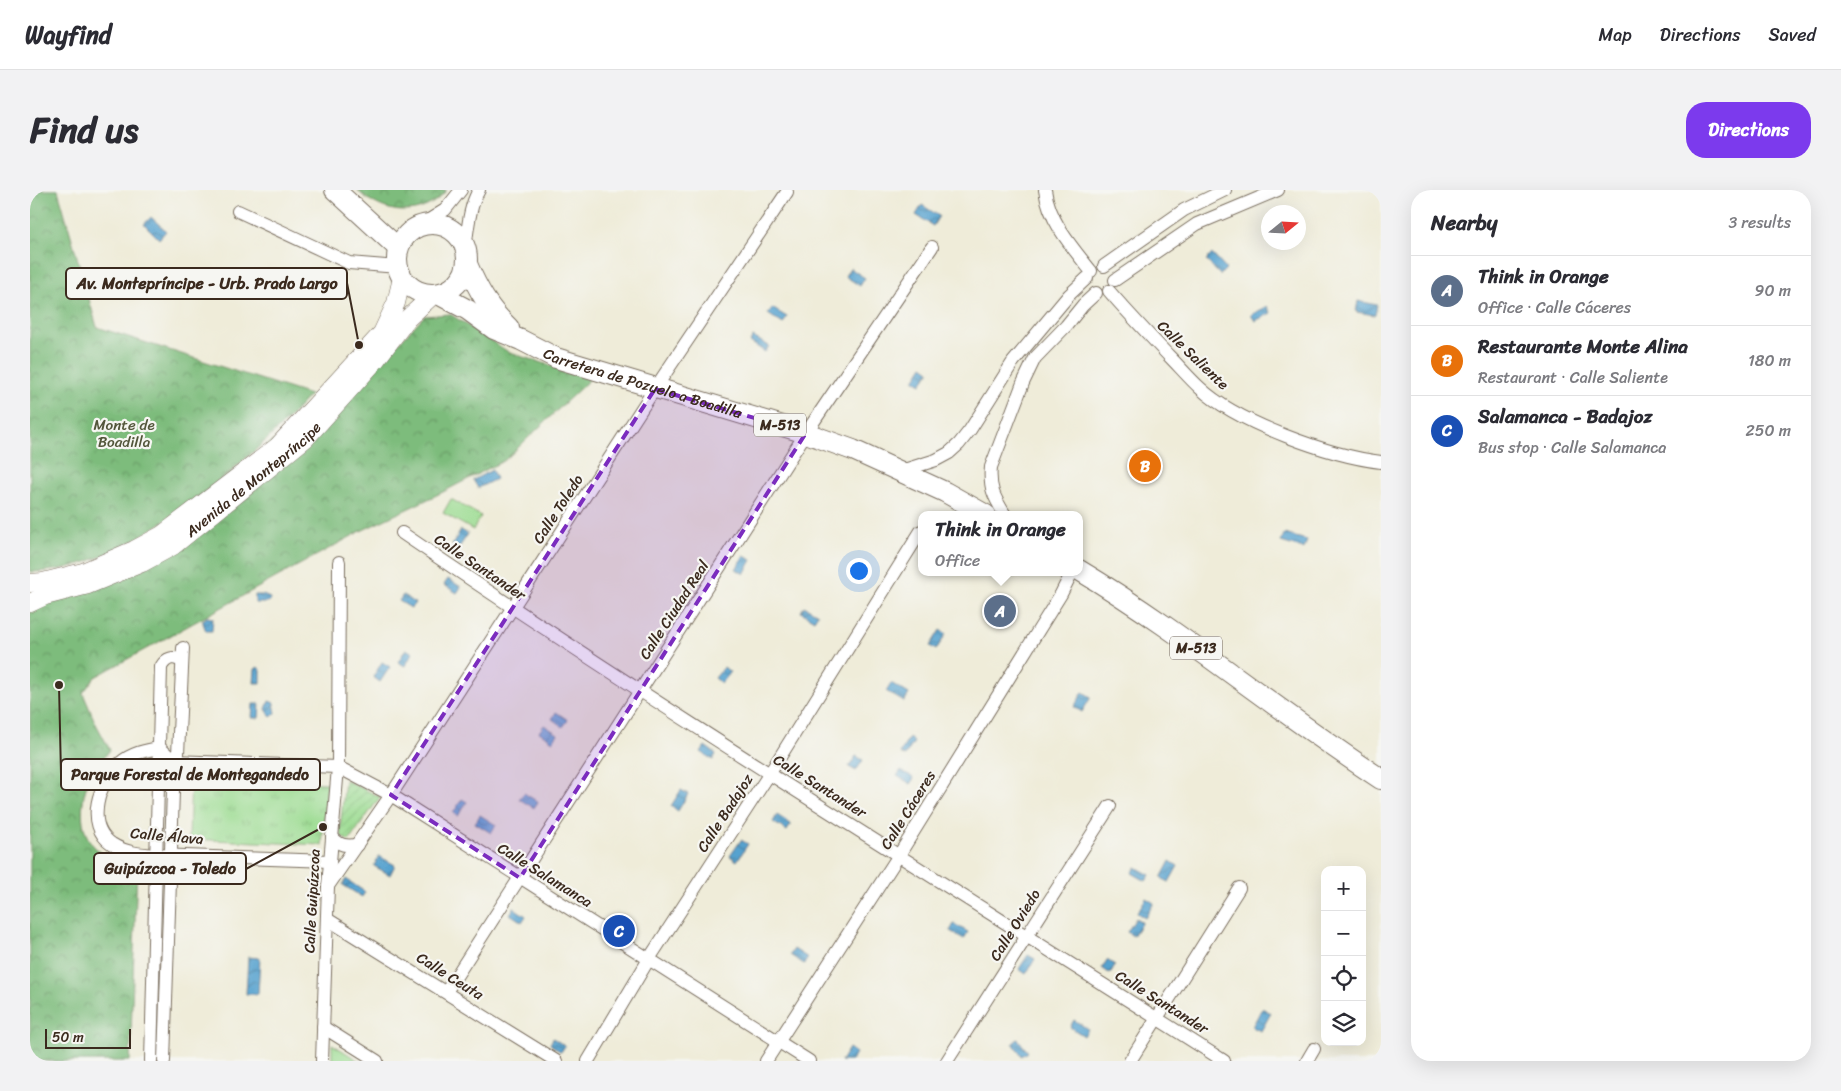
<!DOCTYPE html>
<meta charset="utf-8">
<style>
body{margin:0;font-family:Sriracha,sans-serif;background:#f2f2f3;color:#2b2b33}
.controls{position:absolute;right:15px;bottom:15px;display:grid;overflow:hidden;border-radius:10px;box-shadow:0 5px 20px #0002}
.controls button{width:45px;height:45px;display:grid;place-items:center;padding:0;border:0;border-bottom:1px solid #e1e1e2;background:#fff;color:#2b2b33;font:25px sans-serif}
.compass{position:absolute;left:1231px;top:15px;width:45px;height:45px;border-radius:50%;background:#fff;box-shadow:0 5px 20px #0002;rotate:72deg}
.scale{position:absolute;left:15px;bottom:12px;width:86px;box-sizing:border-box;padding-left:5px;border:2px solid #3b2a1e;border-top:0;font-size:14px;line-height:18px;white-space:nowrap;color:#3b2a1e;-webkit-text-stroke:4px #f6f6f2;paint-order:stroke}
.you{position:absolute;left:828px;top:380px;width:18px;height:18px;margin:-12px;border:4px solid #fff;border-radius:50%;background:#1a73e8;box-shadow:0 0 0 8px #1a73e833}
.badge{display:grid;place-items:center;width:32px;height:32px;border-radius:50%;background:#7c3aed;color:#fff;font-size:16px;font-weight:700}
.pin{position:absolute;translate:-50% -50%;border:2px solid #fff;box-shadow:0 1px 5px #0006}
.popup{position:absolute;left:888px;top:321px;width:165px;height:65px;box-sizing:border-box;display:grid;place-content:center;border-radius:10px;background:#fff;filter:drop-shadow(0 1px 4px #0005);font-size:16px;white-space:nowrap;color:#7c7c81}
.popup b{font-size:19px;color:#2b2b33}
.popup::after{content:'';position:absolute;left:50%;top:100%;margin-left:-10px;border:10px solid transparent;border-top-color:#fff}
.list{margin:0;padding:0;list-style:none}
h2{display:flex;justify-content:space-between;align-items:center;height:65px;margin:0;padding:0 20px;font-size:21px}
h2 small{font-size:16px;font-weight:400;color:#7c7c81}
.list li{display:grid;grid-template-columns:32px 1fr auto;gap:15px;align-items:center;box-sizing:border-box;height:70px;padding:0 20px;border-top:1px solid #e1e1e2}
.list b{display:block;font-size:19px;white-space:nowrap}
.list p{margin:0;font-size:16px;white-space:nowrap;color:#7c7c81}
.list em{font-size:16px;font-style:normal;color:#7c7c81}
.icon{flex:none;width:28px;height:28px;fill:none;stroke:currentColor;stroke-width:2;stroke-linecap:round;stroke-linejoin:round}
.map{position:relative;flex:none;width:1351px;height:871px;overflow:hidden;border-radius:20px}
header{display:flex;align-items:center;gap:30px;box-sizing:border-box;height:70px;padding:0 25px;background:#fff;border-bottom:1px solid #e1e1e2}
header strong{font-size:24px}
nav{display:flex;gap:28px;margin-inline-start:auto;font-size:18px}
.intro{display:flex;align-items:center;justify-content:space-between;box-sizing:border-box;height:120px;padding:0 30px}
h1{margin:0;font-size:35px}
.button{padding:12px 22px;border-radius:20px;background:#7c3aed;color:#fff;font-size:18px;font-weight:700}
main{display:flex;gap:30px;padding:0 30px}
aside{flex:1;background:#fff;border-radius:20px;box-shadow:0 5px 20px #0002}
.map>svg:first-child{display:block}
.grass{fill:url(#grass-tufts);stroke:#6c8358}
.forest{fill:url(#forest-crowns);stroke:#5c734d}
.park{fill:#9cdc92;stroke:#6c8358}
.garden{fill:url(#garden-furrows);stroke:#6c8358}
.water{fill:url(#water-waves);stroke:#496676}
.lines{fill:none;stroke-linecap:round;stroke-linejoin:round}
.street-casing{stroke:#7a6e5f;stroke-width:14}
.secondary-casing{stroke:#7a6e5f;stroke-width:19}
.primary-casing{stroke:#7a6e5f;stroke-width:22}
.street{stroke:#fff;stroke-width:12}
.secondary{stroke:#fff;stroke-width:18}
.primary{stroke:#fff;stroke-width:20}
.marked{fill:#7b2cbf;fill-opacity:0.2;stroke:#7b2cbf;stroke-width:4;stroke-dasharray:10 6;stroke-linejoin:round}
.labels{text-anchor:middle;stroke-width:4.5;stroke-linejoin:round;paint-order:stroke}
.shield{fill:#f6f6f2;stroke:#73675e;stroke-width:1}
.shield-label{font-size:14px;font-weight:bold;fill:#3b2a1e}
.street-label{font-size:15px;fill:#3b2a1e;stroke:#f6f6f2}
.park-label{font-size:15px;fill:#53563b;stroke:#f6f6f2}
.leader{fill:none;stroke:#3b2a1e;stroke-width:2}
.callout-dot{fill:#3b2a1e;stroke:#f6f6f2;stroke-width:2}
.callout{fill:#f6f6f2;stroke:#3b2a1e;stroke-width:2}
.callout-label{font-size:16px;text-anchor:middle;font-weight:bold;fill:#3b2a1e}
</style>
<header>
<strong>Wayfind</strong>
<nav><a>Map</a><a>Directions</a><a>Saved</a></nav>
</header>
<div class="intro"><h1>Find us</h1><a class="button">Directions</a></div>
<main>
<div class="map">
<svg width="1351" height="871" viewBox="0 0 1351 871">
<defs>
<pattern id="grass-tufts" width="24" height="20" patternUnits="userSpaceOnUse" patternTransform="scale(1.25)"><rect width="24" height="20" fill="#9cdc92"/><path d="M3 7l-1-3M5 7V3M7 7l1-3M15 17l-1-3M17 17v-4M19 17l1-3" fill="none" stroke="#87bd7d"/></pattern>
<pattern id="forest-crowns" width="20" height="18" patternUnits="userSpaceOnUse" patternTransform="scale(1.25)"><rect width="20" height="18" fill="#7dbc7c"/><path d="M2 6a3 3 0 1 1 6 0M12 15a3 3 0 1 1 6 0" fill="none" stroke="#689965"/></pattern>
<pattern id="garden-furrows" width="10" height="10" patternUnits="userSpaceOnUse" patternTransform="scale(1.25)"><rect width="10" height="10" fill="#9cdc92"/><path d="M-1 1l2-2M0 10L10 0M9 11l2-2" fill="none" stroke="#87bd7d"/></pattern>
<pattern id="water-waves" width="16" height="10" patternUnits="userSpaceOnUse" patternTransform="scale(1.25)"><rect width="16" height="10" fill="#57a2cf"/><path d="M0 5q4-4 8 0t8 0" fill="none" stroke="#4984a7"/></pattern>
</defs>
<rect width="100%" height="100%" fill="#f6f6f2"/>
<filter id="ink" filterUnits="userSpaceOnUse"><feTurbulence type="fractalNoise" baseFrequency=".02" numOctaves="2"/><feDisplacementMap in="SourceGraphic" scale="10" xChannelSelector="R" yChannelSelector="G"/><feConvolveMatrix kernelMatrix="1 2 1 2 8 2 1 2 1" color-interpolation-filters="sRGB"/></filter>
<filter id="wash" filterUnits="userSpaceOnUse"><feTurbulence type="fractalNoise" baseFrequency=".0096" numOctaves="4" result="noise"/><feDisplacementMap in="SourceGraphic" scale="20" xChannelSelector="R" yChannelSelector="G"/><feGaussianBlur stdDeviation="1.12" result="paint"/><feColorMatrix in="noise" values="0 0 0 0 0 0 0 0 0 0 0 0 0 0 0 0 0 1.4 0 .05"/><feComposite in="paint" operator="in"/></filter>
<g filter="url(#wash)">
<rect width="100%" height="100%" fill="#efecd9"/>
<polygon class="grass" points="161,589 297,593 292,655 159,649"/>
<g class="forest">
<path d="M0,0H28L67,137L280,205C246,244 208,277 167,307C119,343 63,382 0,382Z"/>
<path d="M327,0H417C392,30 354,26 327,0Z"/>
<path d="M420,124L480,163L561,188L475,270L411,303L333,340L65,487L53,503L65,532L80,560C73,569 62,580 58,592C50,613 48,644 68,660C79,670 93,674 107,679L100,871H0V423L14,414L35,408L358,164L394,126Z"/>
</g>
<g class="park">
<polygon points="421,309 451,326 443,340 413,323"/>
<polygon points="302,854 329,871 302,871"/>
</g>
<polygon class="garden" points="315,590 350,607 319,651 312,647 310,640"/>
<g class="water">
<polygon points="892,15 909,26 903,36 886,25"/>
<polygon points="121,27 136,41 129,49 114,34"/>
<polygon points="1182,64 1196,79 1190,85 1176,70"/>
<polygon points="820,78 835,88 830,96 815,86"/>
<polygon points="1328,111 1347,115 1345,125 1326,122"/>
<polygon points="1237,116 1241,123 1225,131 1221,125"/>
<polygon points="742,118 757,127 753,134 738,124"/>
<polygon points="723,147 739,156 735,162 720,152"/>
<polygon points="893,176 900,181 891,194 884,190"/>
<polygon points="462,280 466,289 448,298 443,290"/>
<polygon points="431,340 438,344 428,359 422,355"/>
<polygon points="1254,344 1277,350 1274,359 1251,352"/>
<polygon points="714,366 722,370 714,384 706,379"/>
<polygon points="418,389 431,397 427,403 414,395"/>
<polygon points="225,405 233,405 240,408 240,411 234,413 225,413"/>
<polygon points="373,405 385,413 381,418 369,411"/>
<polygon points="774,416 788,424 784,430 771,422"/>
<polygon points="177,427 183,428 182,441 176,441 173,433 173,430"/>
<polygon points="910,440 916,444 906,460 900,456"/>
<polygon points="376,459 383,463 375,476 368,472"/>
<polygon points="352,472 360,477 350,492 343,487"/>
<polygon points="228,477 231,480 231,493 224,493 225,479"/>
<polygon points="694,477 700,482 691,493 685,488"/>
<polygon points="861,493 879,504 874,512 856,501"/>
<polygon points="1053,502 1061,507 1052,522 1044,517"/>
<polygon points="239,511 244,513 246,523 241,527 236,519"/>
<polygon points="223,514 230,514 229,528 222,528"/>
<polygon points="526,522 538,530 533,537 522,529"/>
<polygon points="514,535 528,544 523,551 509,542"/>
<polygon points="879,548 884,552 875,566 870,563"/>
<polygon points="675,556 686,564 683,570 671,562"/>
<polygon points="826,566 833,570 826,581 819,577"/>
<polygon points="871,580 884,588 881,594 867,586"/>
<polygon points="651,600 658,604 648,621 641,616"/>
<polygon points="494,603 508,612 504,618 489,609"/>
<polygon points="432,609 437,612 428,626 423,623"/>
<polygon points="450,625 466,635 461,643 445,633"/>
<polygon points="747,625 761,634 757,641 743,632"/>
<polygon points="711,650 718,654 707,671 700,666"/>
<polygon points="349,666 365,675 360,685 344,676"/>
<polygon points="1140,671 1148,676 1139,692 1131,688"/>
<polygon points="1106,677 1120,685 1116,691 1102,683"/>
<polygon points="316,689 335,702 332,707 313,695"/>
<polygon points="1116,708 1124,713 1115,728 1107,723"/>
<polygon points="484,718 496,726 492,732 480,724"/>
<polygon points="1106,728 1112,732 1103,746 1097,742"/>
<polygon points="924,734 938,742 934,749 920,741"/>
<polygon points="764,759 778,768 774,774 760,765"/>
<polygon points="998,765 1005,769 996,784 989,779"/>
<polygon points="218,767 230,768 228,804 216,804"/>
<polygon points="1077,770 1085,775 1080,784 1072,778"/>
<polygon points="1232,818 1241,823 1231,841 1222,837"/>
<polygon points="1044,830 1058,839 1054,846 1040,837"/>
<polygon points="523,848 535,856 531,862 520,854"/>
<polygon points="988,849 998,862 992,866 983,853"/>
<polygon points="819,858 826,863 821,871 811,871"/>
</g>
</g>
<g filter="url(#ink)">
<g class="lines">
<defs>
<g id="street">
<path d="M1015,0C1019,31 1042,57 1061,81"/>
<polyline points="208,21 319,73 368,77"/>
<polyline points="391,35 415,20 431,0"/>
<path d="M435,58C438,39 439,17 449,0"/>
<polyline points="1074,76 1154,20 1195,0"/>
<polyline points="1085,90 1167,34 1248,0"/>
<path d="M1079,101C1098,123 1118,144 1138,165C1149,176 1159,188 1170,198C1207,233 1301,266 1351,272"/>
<polyline points="871,281 906,270 919,263 929,254 940,240 983,172 1039,105 1057,88"/>
<path d="M975,325C964,307 959,298 961,277L993,193L1005,168L1036,136L1053,115L1066,103"/>
<path d="M372,343C641,526 919,696 1194,871"/>
<path d="M302,647C310,656 316,656 327,655"/>
<path d="M300,671L127,665C111,664 96,663 82,654C54,635 69,591 90,573C102,563 116,560 130,558L144,571L308,577L361,605L779,871"/>
<polyline points="298,696 361,605 616,212 757,2"/>
<polyline points="297,729 526,871"/>
<polyline points="416,802 776,243 902,57"/>
<polyline points="293,837 347,871"/>
<path d="M121,871L131,477C136,468 144,465 152,472"/>
<polyline points="134,871 144,571 148,564 153,458"/>
<polyline points="292,871 298,696 308,577 309,372"/>
<polyline points="558,871 619,769 740,583 891,341"/>
<polyline points="736,871 869,665 1031,404 1042,382"/>
<polyline points="917,871 1080,616"/>
<polyline points="1100,871 1209,698"/>
<polyline points="1277,871 1284,859"/>
</g>
<g id="secondary">
<polyline points="0,393 13,392 53,382 104,360 132,345 247,257 352,143 366,113 372,88"/>
<path id="s1" d="M0,413L15,406L58,395L112,373L143,356L276,248L345,171L377,129L404,104"/>
</g>
<g id="primary">
<polyline points="305,0 368,58"/>
<circle cx="402" cy="69" r="35"/>
<path d="M437,74C448,100 459,119 479,138"/>
<path id="s2" d="M408,104L438,120L464,139L491,150L526,168L776,243L823,260L915,302L956,325"/>
<path d="M1049,380C1154,443 1248,522 1351,589"/>
</g>
</defs>
<use href="#street" class="street-casing"/>
<use href="#secondary" class="secondary-casing"/>
<use href="#primary" class="primary-casing"/>
<use href="#street" class="street"/>
<use href="#secondary" class="secondary"/>
<use href="#primary" class="primary"/>
</g>
</g>
<path class="marked" d="M625,199L776,243L490,688L361,605Z"/>
<g class="labels">
<g class="shield">
<rect x="724" y="223.5" width="52" height="23" rx="4"/>
<rect x="1140" y="446.5" width="52" height="23" rx="4"/>
</g>
<g class="shield-label">
<text x="750" y="240">M-513</text>
<text x="1166" y="463">M-513</text>
</g>
<g class="street-label">
<text transform="translate(1163 165) rotate(44)" y="5">Calle Saliente</text>
<text dy="5" stroke="none"><textPath href="#s2" startOffset="225">Carretera de Pozuelo a Boadilla</textPath></text>
<text dy="5" stroke="none"><textPath href="#s1" startOffset="259">Avenida de Montepríncipe</textPath></text>
<text transform="translate(528 319) rotate(-57)" y="5">Calle Toledo</text>
<text transform="translate(450 377) rotate(34)" y="5">Calle Santander</text>
<text transform="translate(644 420) rotate(-57)" y="5">Calle Ciudad Real</text>
<text transform="translate(790 596) rotate(32)" y="5">Calle Santander</text>
<text transform="translate(878 620) rotate(-58)" y="5">Calle Cáceres</text>
<text transform="translate(695 623) rotate(-57)" y="5">Calle Badajoz</text>
<text transform="translate(137 646) rotate(5)" y="5">Calle Álava</text>
<text transform="translate(515 685) rotate(32)" y="5">Calle Salamanca</text>
<text transform="translate(282 711) rotate(-87)" y="5">Calle Guipúzcoa</text>
<text transform="translate(985 735) rotate(-58)" y="5">Calle Oviedo</text>
<text transform="translate(420 786) rotate(32)" y="5">Calle Ceuta</text>
<text transform="translate(1132 812) rotate(32)" y="5">Calle Santander</text>
</g>
<g class="park-label">
<text x="94" y="240">Monte de<tspan x="94" dy="17">Boadilla</tspan></text>
</g>
</g>
<path class="leader" d="M329 155L317 93M29 495L31 584M293 637L216 679"/>
<g class="callout-dot">
<circle cx="329" cy="155" r="5"/>
<circle cx="29" cy="495" r="5"/>
<circle cx="293" cy="637" r="5"/>
</g>
<g class="callout">
<rect x="36" y="78" width="281" height="31" rx="5"/>
<rect x="31" y="569" width="259" height="31" rx="5"/>
<rect x="64" y="663" width="152" height="31" rx="5"/>
</g>
<g class="callout-label">
<text x="177" y="99">Av. Montepríncipe - Urb. Prado Largo</text>
<text x="160" y="590">Parque Forestal de Montegandedo</text>
<text x="140" y="684">Guipúzcoa - Toledo</text>
</g>
</svg>
<div class="controls">
<button>+</button>
<button>−</button>
<button><svg class="icon" aria-label="locate" viewBox="0 0 24 24"><circle cx="12" cy="12" r="6"/><path d="M12 2v4M12 18v4M2 12h4M18 12h4"/></svg></button>
<button><svg class="icon" aria-label="layers" viewBox="0 0 24 24"><path d="M12 4l9 5-9 5-9-5zM3 14l9 5 9-5"/></svg></button>
</div>
<svg class="compass" viewBox="-18 -18 36 36"><path d="M0-13l5 13h-10z" fill="#e53935"/><path d="M0 13l5-13h-10z" fill="#7c7c81"/></svg>
<div class="scale">50 m</div>
<div class="you"></div>
<div class="pin badge" style="left:970px;top:421px;background:#5c6f8a">A</div>
<div class="popup"><b>Think in Orange</b>Office</div>
<div class="pin badge" style="left:1115px;top:276px;background:#e8710a">B</div>
<div class="pin badge" style="left:589px;top:741px;background:#1a4fb4">C</div>
</div>
<aside>
<h2>Nearby<small>3 results</small></h2>
<ul class="list">
<li><span class="badge" style="background:#5c6f8a">A</span><div><b>Think in Orange</b><p>Office · Calle Cáceres</p></div><em>90 m</em></li>
<li><span class="badge" style="background:#e8710a">B</span><div><b>Restaurante Monte Alina</b><p>Restaurant · Calle Saliente</p></div><em>180 m</em></li>
<li><span class="badge" style="background:#1a4fb4">C</span><div><b>Salamanca - Badajoz</b><p>Bus stop · Calle Salamanca</p></div><em>250 m</em></li>
</ul>
</aside>
</main>
